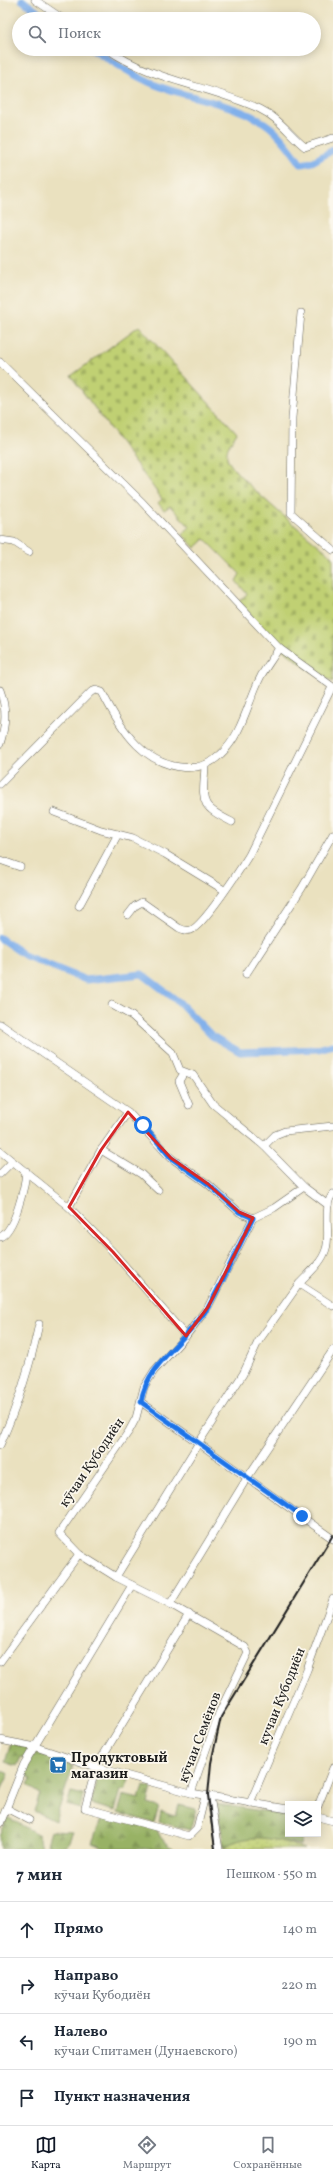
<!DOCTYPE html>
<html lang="ru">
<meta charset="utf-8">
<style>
body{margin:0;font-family:Vollkorn,serif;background:#f2f2f3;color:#1f2937}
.controls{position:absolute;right:12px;bottom:12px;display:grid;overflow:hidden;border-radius:0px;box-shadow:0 2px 10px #0003}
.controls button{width:36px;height:36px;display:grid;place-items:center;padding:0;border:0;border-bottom:1px solid #e0e1e3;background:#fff;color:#1f2937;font:20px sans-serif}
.stop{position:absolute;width:12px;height:12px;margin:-9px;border:3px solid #1a73e8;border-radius:50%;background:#fff}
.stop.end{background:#1a73e8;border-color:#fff;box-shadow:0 1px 4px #0008}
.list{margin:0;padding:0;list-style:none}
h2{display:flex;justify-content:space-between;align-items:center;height:52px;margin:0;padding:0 16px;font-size:17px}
h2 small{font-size:13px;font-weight:400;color:#747a83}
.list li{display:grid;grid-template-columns:26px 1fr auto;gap:12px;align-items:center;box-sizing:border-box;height:56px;padding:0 16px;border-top:1px solid #e0e1e3}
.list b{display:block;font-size:15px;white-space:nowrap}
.list p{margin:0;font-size:13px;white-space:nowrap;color:#747a83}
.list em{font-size:13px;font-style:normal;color:#747a83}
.icon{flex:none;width:22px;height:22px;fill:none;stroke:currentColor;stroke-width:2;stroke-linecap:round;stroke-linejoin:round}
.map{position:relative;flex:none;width:333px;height:1849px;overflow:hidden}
.search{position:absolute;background:#fff;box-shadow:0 2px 10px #0003;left:12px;right:12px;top:12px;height:44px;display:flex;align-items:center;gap:10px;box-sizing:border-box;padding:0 14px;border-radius:22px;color:#747a83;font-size:15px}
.sheet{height:276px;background:#fff}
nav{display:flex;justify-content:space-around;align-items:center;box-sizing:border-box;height:56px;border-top:1px solid #e0e1e3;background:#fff;font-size:11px;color:#747a83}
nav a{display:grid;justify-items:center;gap:2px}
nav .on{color:#111827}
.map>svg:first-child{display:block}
.grass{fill:url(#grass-dots);stroke:#6e7648}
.forest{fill:url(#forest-firs);stroke:#5a6740}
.cemetery{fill:url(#cemetery-stones);stroke:#6e7648}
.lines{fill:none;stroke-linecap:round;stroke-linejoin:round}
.canal{stroke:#81b0eb;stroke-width:7}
.minor-casing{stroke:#646155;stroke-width:8}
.minor{stroke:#fff;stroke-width:7}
.rail{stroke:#1c1c1c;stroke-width:2}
.route{stroke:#1a73e8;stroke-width:5}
.marked{fill:none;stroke:#d62828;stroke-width:3;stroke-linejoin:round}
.labels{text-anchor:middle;stroke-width:3.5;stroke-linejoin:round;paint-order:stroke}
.street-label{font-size:14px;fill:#1c1c1c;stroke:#fbf7ec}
.poi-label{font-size:14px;font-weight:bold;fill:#1c1c1c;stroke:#fbf7ec;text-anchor:start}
</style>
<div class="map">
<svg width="333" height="1849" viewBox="0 0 333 1849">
<defs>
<pattern id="grass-dots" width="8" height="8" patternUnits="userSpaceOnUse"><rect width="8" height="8" fill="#c0d073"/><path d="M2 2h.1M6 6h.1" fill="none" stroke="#a4b263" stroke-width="1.8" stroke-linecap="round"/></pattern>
<pattern id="forest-firs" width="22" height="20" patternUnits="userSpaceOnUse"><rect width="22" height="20" fill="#98b265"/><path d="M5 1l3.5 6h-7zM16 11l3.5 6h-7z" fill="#829857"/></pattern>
<pattern id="cemetery-stones" width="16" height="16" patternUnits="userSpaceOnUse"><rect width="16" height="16" fill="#c0d073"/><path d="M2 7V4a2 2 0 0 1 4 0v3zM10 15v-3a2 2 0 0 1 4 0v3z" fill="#a4b263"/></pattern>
</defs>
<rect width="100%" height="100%" fill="#fbf7ec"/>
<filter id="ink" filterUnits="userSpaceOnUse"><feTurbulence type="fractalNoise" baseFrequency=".025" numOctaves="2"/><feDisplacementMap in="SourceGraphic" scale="8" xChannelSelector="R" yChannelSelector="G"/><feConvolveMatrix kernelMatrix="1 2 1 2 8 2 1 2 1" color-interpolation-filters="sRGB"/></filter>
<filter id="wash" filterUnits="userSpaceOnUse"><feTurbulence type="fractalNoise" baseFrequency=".012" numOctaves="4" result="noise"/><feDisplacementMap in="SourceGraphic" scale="16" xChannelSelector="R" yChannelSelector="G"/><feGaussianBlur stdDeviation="0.9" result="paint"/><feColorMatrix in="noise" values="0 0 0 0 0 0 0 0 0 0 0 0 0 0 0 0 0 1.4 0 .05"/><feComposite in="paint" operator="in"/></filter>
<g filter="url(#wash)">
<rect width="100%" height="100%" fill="#eae1bf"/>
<polygon class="grass" points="239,1826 305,1849 225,1849"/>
<g class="forest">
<polygon points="11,1743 28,1748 25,1758 21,1757 17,1766 5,1762"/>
<polygon points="35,1752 73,1766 55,1821 34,1811 40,1794 28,1785 31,1780 23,1771"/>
<polygon points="0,1770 9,1774 0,1793"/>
<polygon points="97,1771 129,1780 125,1791 121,1790 115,1811 91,1804 97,1783 94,1782"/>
<polygon points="143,1786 152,1788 148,1804 159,1807 154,1823 118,1813 123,1795 139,1799"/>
<polygon points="71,1792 84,1795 80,1809 67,1805"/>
<path d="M217,1804L288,1815V1834H304L301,1845C272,1840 251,1831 224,1847Z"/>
<polygon points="179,1805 196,1809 190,1830 159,1822 161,1812 176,1816"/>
<polygon points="7,1817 39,1835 42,1849 1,1849 0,1837"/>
<polygon points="102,1817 156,1828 161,1838 174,1849 106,1849 92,1843"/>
<polygon points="51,1831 73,1832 67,1846 53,1849 47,1844"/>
</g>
<path class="cemetery" d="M139,326L237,433C232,441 225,448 227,458C232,476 314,541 333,557V682L308,669L281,648L238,602L247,594L236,581L240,574L205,539L195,548L182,534L190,527L170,506L164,510L158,503L162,499L71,376Z"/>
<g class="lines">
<g class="canal">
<polyline points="22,0 48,19"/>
<path d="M93,49C113,62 131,75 153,84C187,98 241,104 270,127C282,137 292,151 301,164L312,162L333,150"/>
<polyline points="0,938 26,956 86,980 142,974 179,1002 212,1036 240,1052 318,1049 333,1045"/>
</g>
</g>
</g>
<g filter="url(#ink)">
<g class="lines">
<defs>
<g id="minor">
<polyline points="35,0 63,19"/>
<path d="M107,49C153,81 210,86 260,109C279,118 290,135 305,147L333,138"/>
<polyline points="301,313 292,418 291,513 333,550"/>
<polyline points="0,362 141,501 279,648 333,687"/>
<polyline points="0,540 14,542 29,552"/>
<path d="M0,690C7,709 6,725 0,744"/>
<path d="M205,766C203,802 198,805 232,822"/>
<path d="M0,784L91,692L96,690L102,692C111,710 123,731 137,745C159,767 197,778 221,754C242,735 248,701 261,676C266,667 273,658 279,648"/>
<polyline points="54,812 101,830 133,838 165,854 224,890"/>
<polyline points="0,860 20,867"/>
<polyline points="79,906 118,834"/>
<path d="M128,915L135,906L142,902L179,928C183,930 187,931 191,930C203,926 241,868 249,855L332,687"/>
<polyline points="246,974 302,888 333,834"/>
<polyline points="112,1005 132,1016 173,1053 180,1070 193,1075 213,1104 264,1146 304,1187"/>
<polyline points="0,1024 128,1112 171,1158 208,1184 239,1212 253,1218"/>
<polyline points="184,1073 179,1081 189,1105"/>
<polyline points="264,1146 275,1135 285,1131 333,1126"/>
<polyline points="101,1150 141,1174 158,1190"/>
<polyline points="0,1151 69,1207 113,1252 186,1336"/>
<polyline points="0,1174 12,1162"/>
<path d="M333,1194C322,1205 331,1235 326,1249C322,1263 308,1274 299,1284L333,1306"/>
<polyline points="69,1207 101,1150 128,1112"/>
<path d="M0,1237C15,1231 25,1186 26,1171"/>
<polyline points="141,1402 333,1539"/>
<path d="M0,1445C18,1405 30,1367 39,1324"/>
<polyline points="116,1577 198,1444 243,1374 258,1342 299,1284"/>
<polyline points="170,1604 116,1577 79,1554 59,1533 129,1431 136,1418 144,1387 154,1371 186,1336 208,1307 253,1218 274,1208 304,1187 328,1205"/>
<polyline points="189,1614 96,1767 85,1808 189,1836 197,1828 205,1796"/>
<polyline points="0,1662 79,1554"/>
<polyline points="0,1740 36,1747 96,1767 191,1793 288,1809"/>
<polyline points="191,1793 219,1713 248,1653 245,1647 170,1604 247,1478 333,1350"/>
<polyline points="210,1796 219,1849"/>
<polyline points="250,1803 307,1670 333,1599"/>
<polyline points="318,1806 333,1768"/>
<polyline points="6,1808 29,1820"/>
<polyline points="318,1817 333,1821"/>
<polyline points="0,1824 24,1764 132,1585"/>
</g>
</defs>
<use href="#minor" class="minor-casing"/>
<use href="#minor" class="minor"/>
<polyline class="rail" points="215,1849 208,1795 211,1763 221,1717 333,1535"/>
</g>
</g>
<g class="lines" filter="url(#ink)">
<path class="route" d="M143,1125L171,1158L208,1184L239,1212L253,1218C238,1247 225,1278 209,1306C189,1339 147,1362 141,1402L302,1516"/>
</g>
<path class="marked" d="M128,1112L171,1158L208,1184L239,1212L253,1218L208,1307L186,1336L113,1252L69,1207L101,1150Z"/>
<defs>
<symbol id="supermarket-square" viewBox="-11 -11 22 22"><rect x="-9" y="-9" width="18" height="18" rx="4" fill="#1f6fb2" stroke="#fbf7ec"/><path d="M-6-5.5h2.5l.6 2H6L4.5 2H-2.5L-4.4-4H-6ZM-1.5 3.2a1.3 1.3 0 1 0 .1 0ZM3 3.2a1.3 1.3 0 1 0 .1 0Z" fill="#fff"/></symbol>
</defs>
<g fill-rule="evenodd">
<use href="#supermarket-square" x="48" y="1755" width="20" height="20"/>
</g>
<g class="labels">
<g class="street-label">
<text transform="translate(91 1462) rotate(-56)" y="5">кӯчаи Қубодиён</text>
<text transform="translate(281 1696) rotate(-68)" y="5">кучаи Кубодиён</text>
<text transform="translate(199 1737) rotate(-69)" y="5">кӯчаи Семёнов</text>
</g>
<g class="poi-label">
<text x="71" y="1762">Продуктовый<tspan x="71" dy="16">магазин</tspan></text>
</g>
</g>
</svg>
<div class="controls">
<button><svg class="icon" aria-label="layers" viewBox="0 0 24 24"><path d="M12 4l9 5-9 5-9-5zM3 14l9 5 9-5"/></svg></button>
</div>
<div class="stop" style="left:143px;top:1125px"></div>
<div class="stop end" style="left:302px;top:1516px"></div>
<div class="search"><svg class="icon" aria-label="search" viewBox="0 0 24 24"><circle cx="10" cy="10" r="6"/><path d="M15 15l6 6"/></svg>Поиск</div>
</div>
<section class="sheet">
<h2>7 мин<small>Пешком · 550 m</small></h2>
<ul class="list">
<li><svg class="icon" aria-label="ahead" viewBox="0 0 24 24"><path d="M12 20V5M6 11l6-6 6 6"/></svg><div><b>Прямо</b></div><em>140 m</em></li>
<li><svg class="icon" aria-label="right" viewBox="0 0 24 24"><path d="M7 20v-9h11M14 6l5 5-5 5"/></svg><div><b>Направо</b><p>кӯчаи Қубодиён</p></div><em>220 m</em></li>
<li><svg class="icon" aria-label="left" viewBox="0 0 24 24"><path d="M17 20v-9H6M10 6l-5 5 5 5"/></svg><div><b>Налево</b><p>кӯчаи Спитамен (Дунаевского)</p></div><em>190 m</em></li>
<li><svg class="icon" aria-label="arrive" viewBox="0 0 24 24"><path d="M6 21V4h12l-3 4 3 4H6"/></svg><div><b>Пункт назначения</b></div></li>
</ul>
</section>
<nav>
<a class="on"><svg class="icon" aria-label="map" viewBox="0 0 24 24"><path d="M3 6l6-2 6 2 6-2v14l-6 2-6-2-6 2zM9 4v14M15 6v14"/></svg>Карта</a>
<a><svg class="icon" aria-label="directions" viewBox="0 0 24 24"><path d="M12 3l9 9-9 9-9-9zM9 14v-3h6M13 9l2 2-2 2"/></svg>Маршрут</a>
<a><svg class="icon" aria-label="saved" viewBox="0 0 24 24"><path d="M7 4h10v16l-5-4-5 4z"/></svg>Сохранённые</a>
</nav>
